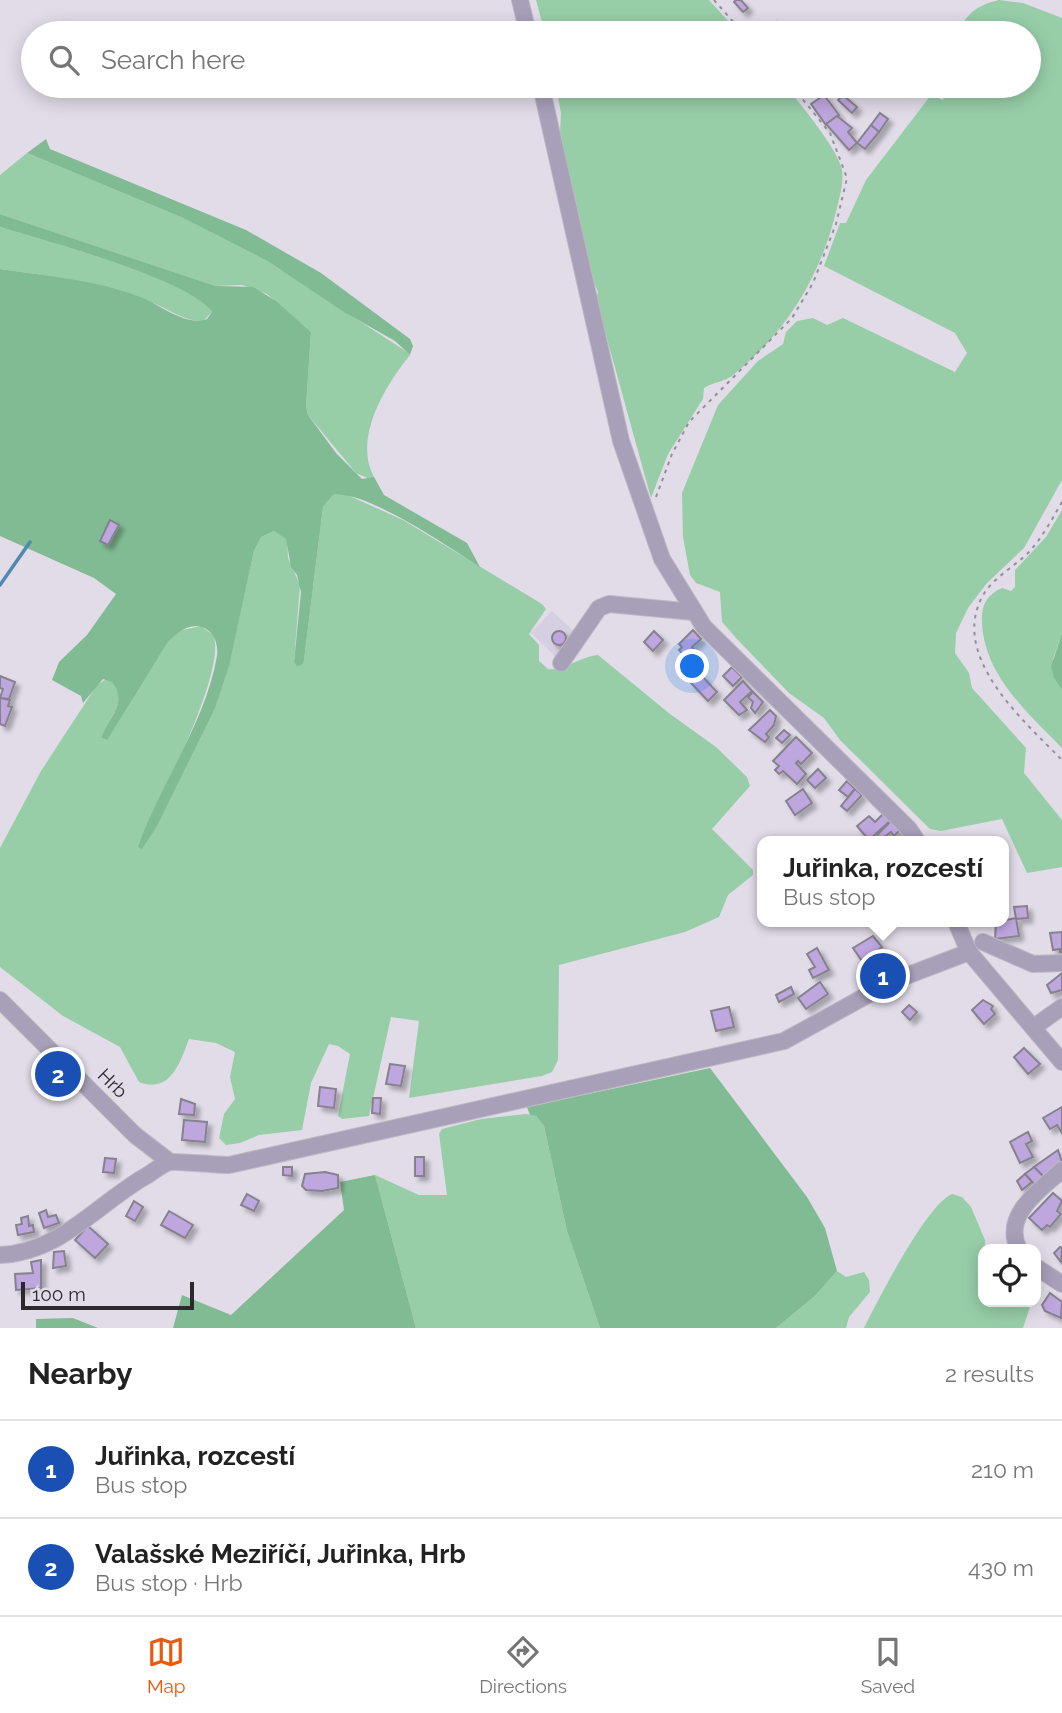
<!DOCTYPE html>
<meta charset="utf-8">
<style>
body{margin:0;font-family:Raleway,sans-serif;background:#f6f6f6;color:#222}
.controls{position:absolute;right:21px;bottom:21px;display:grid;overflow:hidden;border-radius:14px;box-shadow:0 4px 18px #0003}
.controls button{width:63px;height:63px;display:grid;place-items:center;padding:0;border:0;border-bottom:2px solid #e0e0e0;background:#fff;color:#222;font:35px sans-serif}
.scale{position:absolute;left:21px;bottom:18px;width:173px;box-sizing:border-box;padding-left:7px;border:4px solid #2b292e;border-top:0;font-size:19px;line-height:24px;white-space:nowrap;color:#2b292e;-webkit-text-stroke:5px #e1dce8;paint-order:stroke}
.you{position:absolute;left:693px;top:667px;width:24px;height:24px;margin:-18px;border:5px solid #fff;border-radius:50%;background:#1a73e8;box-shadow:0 0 0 10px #1a73e833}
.badge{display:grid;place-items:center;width:46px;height:46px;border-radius:50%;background:#ea580c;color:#fff;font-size:23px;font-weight:700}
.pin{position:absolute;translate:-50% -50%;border:4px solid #fff;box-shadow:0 2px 7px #0006}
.popup{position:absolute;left:757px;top:836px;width:252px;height:91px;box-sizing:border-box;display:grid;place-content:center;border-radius:14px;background:#fff;filter:drop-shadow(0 2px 5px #0005);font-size:23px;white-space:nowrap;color:#767676}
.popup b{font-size:26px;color:#222}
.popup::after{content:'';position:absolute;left:50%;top:100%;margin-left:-14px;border:14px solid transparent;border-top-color:#fff}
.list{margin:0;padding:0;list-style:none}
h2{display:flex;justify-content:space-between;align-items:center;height:91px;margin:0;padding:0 28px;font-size:30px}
h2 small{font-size:23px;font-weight:400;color:#767676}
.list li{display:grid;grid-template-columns:46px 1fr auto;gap:21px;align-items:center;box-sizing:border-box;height:98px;padding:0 28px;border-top:2px solid #e0e0e0}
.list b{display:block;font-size:26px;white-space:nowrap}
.list p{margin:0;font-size:23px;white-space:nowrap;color:#767676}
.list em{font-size:23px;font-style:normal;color:#767676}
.icon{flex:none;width:38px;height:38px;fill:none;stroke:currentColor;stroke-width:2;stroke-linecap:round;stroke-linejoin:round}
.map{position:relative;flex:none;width:1062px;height:1328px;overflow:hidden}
.search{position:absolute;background:#fff;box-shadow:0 4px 18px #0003;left:21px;right:21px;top:21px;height:77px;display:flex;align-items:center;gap:18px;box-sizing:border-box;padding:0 24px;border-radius:38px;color:#767676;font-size:26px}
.sheet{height:287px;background:#fff}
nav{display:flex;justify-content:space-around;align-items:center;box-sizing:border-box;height:98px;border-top:2px solid #e0e0e0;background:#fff;font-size:19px;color:#767676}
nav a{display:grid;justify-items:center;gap:4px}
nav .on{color:#ea580c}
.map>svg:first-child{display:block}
.built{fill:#d6cfe1}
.green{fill:#97cea8}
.forest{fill:#81bb93}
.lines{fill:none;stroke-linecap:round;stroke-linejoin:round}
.stream{stroke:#5089af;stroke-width:3.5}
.building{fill:#bea7df;stroke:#86828d;stroke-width:2;filter:url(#shadow)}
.minor-casing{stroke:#bdb8c3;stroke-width:18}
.path{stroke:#939099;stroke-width:2;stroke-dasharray:3.5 5;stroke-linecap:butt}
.minor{stroke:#a8a0b9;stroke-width:16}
.labels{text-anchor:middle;stroke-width:5;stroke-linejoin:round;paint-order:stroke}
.street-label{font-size:19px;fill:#2b292e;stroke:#e1dce8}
</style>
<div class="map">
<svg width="1062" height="1328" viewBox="0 0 1062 1328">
<defs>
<filter id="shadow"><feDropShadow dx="4.5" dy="4.5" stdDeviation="2" flood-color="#0004"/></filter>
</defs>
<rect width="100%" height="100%" fill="#e1dce8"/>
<polygon class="built" points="552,611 577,634 560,661 531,633"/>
<g class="green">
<polygon points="536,0 709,0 739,33 545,33"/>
<path d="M999,0L1023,3L1062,18V480L1024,548L987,583L968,608L956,633L955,653L969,673L972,688L1026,748L1024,773L1062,820V867L1027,873L1002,819L941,831L930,829L840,740L824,718L789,693L737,639L722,622L720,592L696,583L690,575L683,537L682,493L718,405L758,361L783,344L786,332L797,321L813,318L827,325L843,318L955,372L967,353L955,333L824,266L840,223H846L866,180L931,95L943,100L948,86H1029V33H959C966,12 979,5 999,0Z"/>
<path d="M556,86H786C800,104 838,149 842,170C844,183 839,199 836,212C820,277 786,333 733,375C725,382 713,382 704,388L703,399L668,454L651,498L596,299L598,292L592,277L560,132L561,113Z"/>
<path d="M27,153L183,218L269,262L407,352L410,355C385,386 353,438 374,477L372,480L356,473L308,415L306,407L311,332L267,294L242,285L216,286L0,214V175Z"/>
<path d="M0,227C42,240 190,279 212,312L203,321C185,322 169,309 153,303C104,283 52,276 0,269Z"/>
<path d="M343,493L403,520L542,604L546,609L529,634L539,645V661L548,669C562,672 581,656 598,655L670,714L716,747L747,777L750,786L712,829L753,870V875L728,895L719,917L685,932L559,965L558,1060L552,1072L542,1076L409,1098L419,1021L391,1017L369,1116L342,1119L338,1116L350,1054L338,1046L329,1044L311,1083L302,1130L259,1135L240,1143L226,1145L219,1138L224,1114L235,1099L230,1077L235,1052L216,1043L189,1039C180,1063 170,1094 139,1082L120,1047L63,1016L0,967V848L41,771L97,685L108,678C133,697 109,717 101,738L106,740L168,642L178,631L201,626L213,635C229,667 155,810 138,847L234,641L254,551L261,537L274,531L287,539L288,558L300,585L294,662L304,660L323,507L333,495Z"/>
<path d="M1062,510V633L1053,659L1062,689V748C1027,712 984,675 982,622C981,606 986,595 1002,588L1011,591L1015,587V570L1046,537Z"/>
<polygon points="526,1114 536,1116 544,1126 567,1231 600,1328 416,1328 375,1175 419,1195 447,1195 439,1134 442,1129 481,1119"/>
<path d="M952,1194L962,1197L971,1207L985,1240L983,1302L1028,1303L1030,1307L1023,1328H864C878,1300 927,1204 952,1194Z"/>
<polygon points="837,1271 846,1277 864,1272 869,1280 870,1292 849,1317 846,1328 776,1328 815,1296"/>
</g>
<g class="forest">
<polygon points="46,139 50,149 246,230 321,273 410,339 413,346 410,355 395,341 344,312 269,262 183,218 27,153"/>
<path d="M0,214L216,286L253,287L276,301L311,332L306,407L308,415L336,453L362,479L374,477L384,495L467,543L480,567C450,548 365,489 333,495L323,507L304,660L302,665L297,666L294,662L301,592L297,575L291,567L286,539L274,531L261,537L254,551L229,666L215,708L157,826L142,849L138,847C160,784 206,722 217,656C219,641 211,626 195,626C183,627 176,634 168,642L107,740L101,738C108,718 129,703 112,682L103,679L83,703L81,696L52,680L59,662L87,635L116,594L94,578L0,536V269C48,276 97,280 143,298C161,306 188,327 207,319L212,312C189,279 42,240 0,227Z"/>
<polygon points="1062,633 1062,689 1054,678 1051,667"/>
<polygon points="710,1068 807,1197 825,1228 837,1271 815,1296 776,1328 600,1328 567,1231 544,1126 536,1116 530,1115 527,1107"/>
<polygon points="375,1175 416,1328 173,1328 182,1295 231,1315 344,1210 340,1182"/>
<polygon points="73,1318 98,1328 36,1328 36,1319"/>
</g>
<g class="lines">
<polyline class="stream" points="0,585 30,542"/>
</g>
<g class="building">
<polygon points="736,0 741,0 748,8 743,12 734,2"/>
<polygon points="777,22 788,33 766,33"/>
<polygon points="824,95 839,115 826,125 811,104"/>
<polygon points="843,95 857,107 852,113 838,100"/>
<polygon points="880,113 888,119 879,132 871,125"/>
<polygon points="837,116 852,128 848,132 857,143 849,150 826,124"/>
<polygon points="871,125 879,132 865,149 857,143"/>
<polygon points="110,520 119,525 108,545 100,541"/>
<polygon points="693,630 701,639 692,647 694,649 690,653 694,657 689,661 679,650 682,647 679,644"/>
<polygon points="654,631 663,640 653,651 644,642"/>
<circle cx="559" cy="638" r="7"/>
<polygon points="732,667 742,677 733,686 723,676"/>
<polygon points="700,674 717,692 708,701 691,683"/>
<polygon points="0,676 15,682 9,699 0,698 3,689 0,688"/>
<polygon points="743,681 752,691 740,702 747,710 739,715 724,700"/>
<polygon points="753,692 763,702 755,713 751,708 753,702 748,697"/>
<polygon points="0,698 10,700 8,706 12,707 5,726 0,724"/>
<polygon points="770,710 776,716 774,725 766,734 769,737 765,742 749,730"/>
<polygon points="784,730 790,735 782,743 776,738"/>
<polygon points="796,737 812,753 801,764 798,761 796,763 806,774 797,784 783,771 779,774 775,770 779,766 773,761"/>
<polygon points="818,769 826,778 815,788 807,780"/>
<polygon points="847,781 855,789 848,797 839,790"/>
<polygon points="803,789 812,803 795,815 786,801"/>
<polygon points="855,789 862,795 847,811 841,806"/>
<polygon points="883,814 890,821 869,840 857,826 869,816 875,822"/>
<polygon points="891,821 900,830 894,836 891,832 879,841 876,838 879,833"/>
<polygon points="1027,906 1028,918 1016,919 1014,907"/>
<polygon points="1016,918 1019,936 995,939 996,922"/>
<polygon points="1062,932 1062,952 1060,952 1060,949 1053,950 1050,933"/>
<polygon points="873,936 882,947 862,961 853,948"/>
<polygon points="817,948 829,970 813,978 809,970 815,967 807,954"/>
<polygon points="1062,973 1062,990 1051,993 1047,985"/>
<polygon points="820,982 828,994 806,1009 798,998"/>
<polygon points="791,987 794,994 779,1002 776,995"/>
<polygon points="983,1000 993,1006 991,1009 995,1014 984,1024 972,1010"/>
<polygon points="909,1005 917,1012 910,1020 902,1012"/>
<polygon points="729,1007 734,1027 716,1031 711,1011"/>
<polygon points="1024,1048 1040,1064 1028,1074 1014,1057"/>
<polygon points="390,1064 405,1066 401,1086 386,1084"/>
<polygon points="320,1087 336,1089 334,1108 318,1106"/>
<polygon points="373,1098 381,1098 380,1114 372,1113"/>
<polygon points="181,1099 195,1104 194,1115 179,1114"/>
<polygon points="1062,1107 1062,1133 1057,1125 1050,1129 1043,1118"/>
<polygon points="184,1120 207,1122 205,1142 182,1140"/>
<polygon points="1028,1132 1032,1141 1026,1144 1033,1157 1020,1163 1010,1142"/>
<polygon points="1058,1150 1062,1162 1045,1178 1034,1167"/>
<rect x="415" y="1157" width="9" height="19"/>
<polygon points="105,1158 116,1159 114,1173 103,1172"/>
<polygon points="283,1167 292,1167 292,1176 283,1175"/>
<polygon points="1034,1167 1045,1178 1035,1185 1025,1174"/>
<polygon points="325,1172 338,1175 338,1188 322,1191 306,1190 302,1186 305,1174"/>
<polygon points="1025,1174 1032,1182 1022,1190 1017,1181"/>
<polygon points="1053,1193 1062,1201 1057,1211 1061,1214 1050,1227 1047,1225 1042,1230 1029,1218"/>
<polygon points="247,1194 259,1201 254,1211 241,1205"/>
<polygon points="134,1201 143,1207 135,1221 126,1216"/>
<polygon points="46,1210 48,1217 56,1215 59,1223 44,1228 39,1213"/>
<polygon points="169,1211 193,1225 185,1238 161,1225"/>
<polygon points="28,1216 29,1226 33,1225 34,1232 18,1235 16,1225 22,1224 21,1218"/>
<polygon points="88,1226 108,1244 95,1258 75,1240"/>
<polygon points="1060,1247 1062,1248 1061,1262 1054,1253"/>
<polygon points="64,1251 66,1266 53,1268 54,1252"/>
<polygon points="41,1260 41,1288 16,1290 15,1274 33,1273 31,1262"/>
<polygon points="1050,1293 1062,1302 1061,1318 1045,1311 1042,1305"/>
</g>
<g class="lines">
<defs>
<g id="minor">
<polyline points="520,0 528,33"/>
<polyline points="541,86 621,441 662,559 704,627 909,829 917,841"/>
<polyline points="561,663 599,608 609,604 694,612"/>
<polyline points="983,942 1033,964 1062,963"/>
<polyline points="969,952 1062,1062"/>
<polyline points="0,1000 135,1135 170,1162"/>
<polyline points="1034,1027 1062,1007"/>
<path d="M1019,1249C1001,1216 1041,1189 1062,1170"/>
<path d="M0,1255C60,1253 97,1204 146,1176C153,1172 162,1164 170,1162C175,1161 218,1165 229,1165L784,1041L893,981L969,952L956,922"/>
<polyline points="1036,1267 1062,1284"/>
</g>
</defs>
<use href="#minor" class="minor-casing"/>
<g class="path">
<polyline points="714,0 743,33"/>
<polyline points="656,497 672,454 689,422 792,318 813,283 836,224 847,178 830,133 792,86"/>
<path d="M1062,502C1052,519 1042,538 1029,552C1015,566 996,576 985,592C946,654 1023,720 1062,760"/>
</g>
<use href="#minor" class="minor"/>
</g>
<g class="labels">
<g class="street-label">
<text transform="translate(113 1083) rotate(45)" y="7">Hrb</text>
</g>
</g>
</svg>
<div class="controls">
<button><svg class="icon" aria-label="locate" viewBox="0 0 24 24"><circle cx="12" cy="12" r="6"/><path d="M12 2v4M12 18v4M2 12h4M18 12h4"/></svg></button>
</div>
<div class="scale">100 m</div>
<div class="you"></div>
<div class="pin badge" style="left:883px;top:976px;background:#1a4fb4">1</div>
<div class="popup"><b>Juřinka, rozcestí</b>Bus stop</div>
<div class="pin badge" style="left:58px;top:1074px;background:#1a4fb4">2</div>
<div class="search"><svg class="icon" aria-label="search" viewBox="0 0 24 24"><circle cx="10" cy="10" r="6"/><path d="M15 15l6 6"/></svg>Search here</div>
</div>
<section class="sheet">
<h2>Nearby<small>2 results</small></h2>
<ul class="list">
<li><span class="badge" style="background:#1a4fb4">1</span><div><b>Juřinka, rozcestí</b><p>Bus stop</p></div><em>210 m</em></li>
<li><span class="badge" style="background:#1a4fb4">2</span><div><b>Valašské Meziříčí, Juřinka, Hrb</b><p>Bus stop · Hrb</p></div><em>430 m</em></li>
</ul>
</section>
<nav>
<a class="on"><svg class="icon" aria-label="map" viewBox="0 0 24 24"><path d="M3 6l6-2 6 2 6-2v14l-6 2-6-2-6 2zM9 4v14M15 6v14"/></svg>Map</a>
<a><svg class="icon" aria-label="directions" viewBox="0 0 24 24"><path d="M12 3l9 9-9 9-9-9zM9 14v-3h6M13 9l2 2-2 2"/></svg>Directions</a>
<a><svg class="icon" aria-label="saved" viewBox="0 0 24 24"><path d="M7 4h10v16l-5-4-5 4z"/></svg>Saved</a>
</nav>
